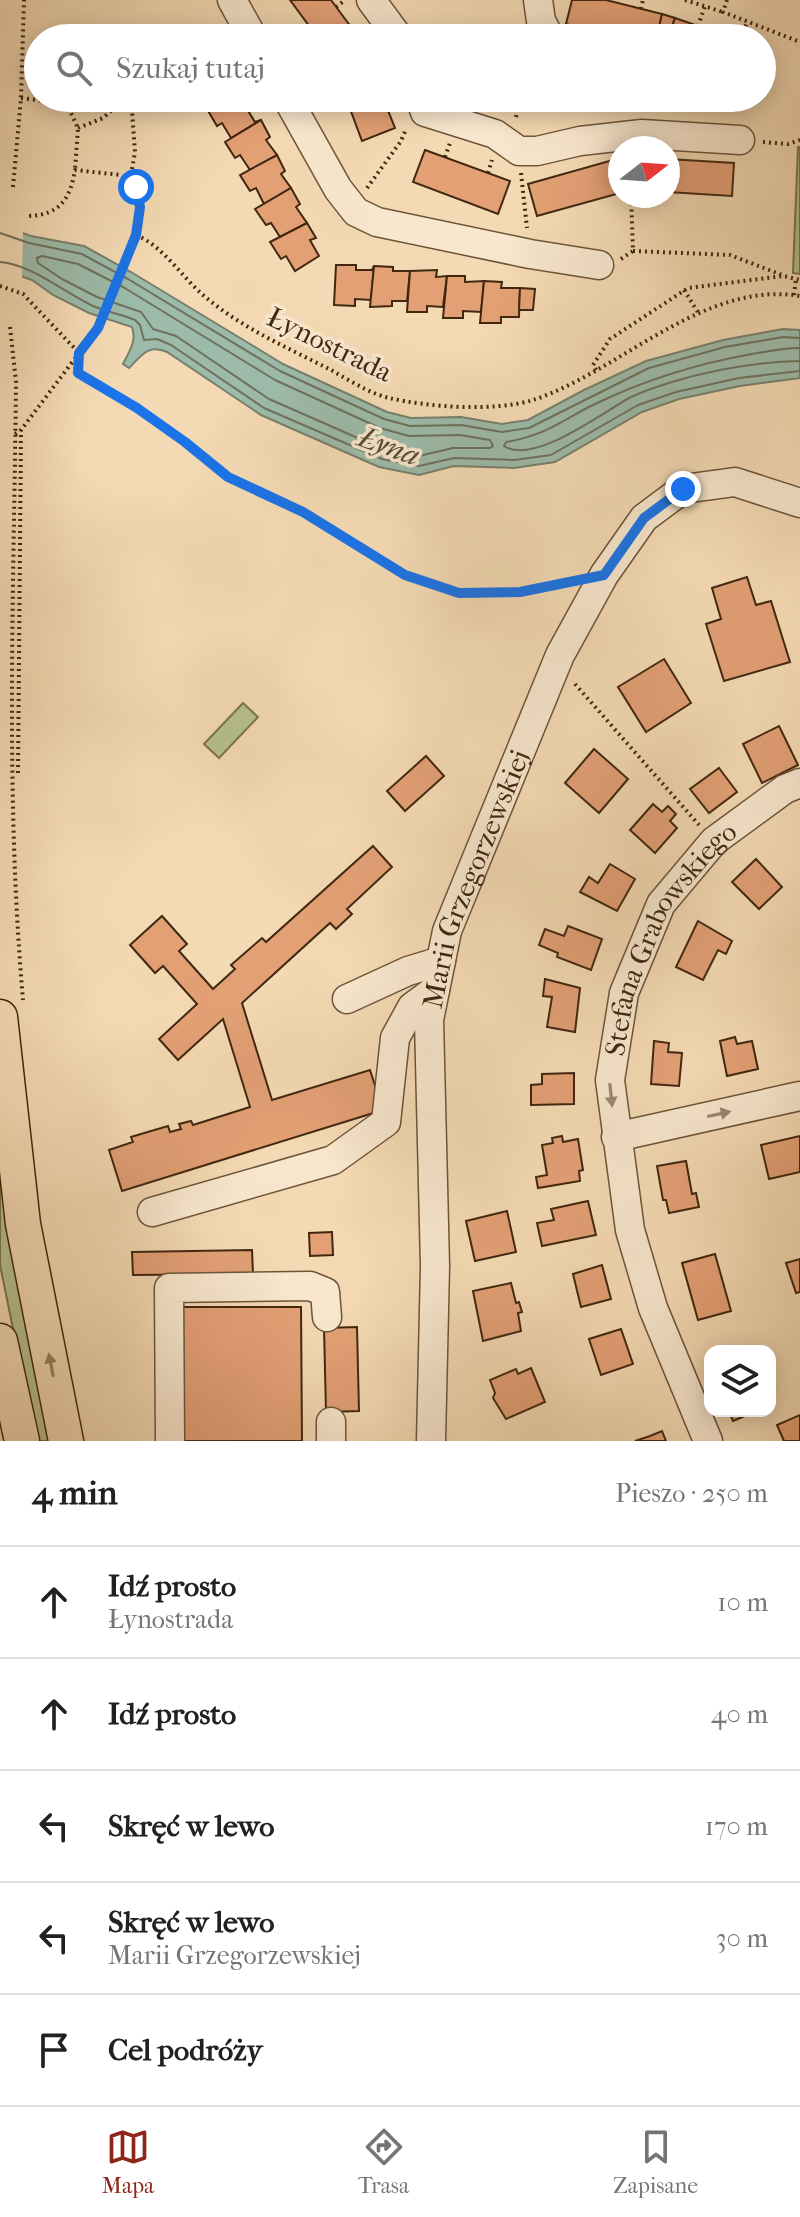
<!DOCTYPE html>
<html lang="pl">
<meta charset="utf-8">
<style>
body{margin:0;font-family:"IM FELL French Canon",serif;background:#f6f6f6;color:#202124}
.controls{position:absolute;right:24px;bottom:24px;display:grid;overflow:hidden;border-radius:16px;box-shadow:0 4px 20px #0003}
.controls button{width:72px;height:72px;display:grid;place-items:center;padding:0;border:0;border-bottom:2px solid #e0e0e0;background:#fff;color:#202124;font:40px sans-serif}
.compass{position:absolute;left:608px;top:136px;width:72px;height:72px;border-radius:50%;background:#fff;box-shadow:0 4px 20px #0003;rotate:73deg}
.stop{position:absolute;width:24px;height:24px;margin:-18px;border:6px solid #1a73e8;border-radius:50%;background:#fff}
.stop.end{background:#1a73e8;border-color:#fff;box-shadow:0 2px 8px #0008}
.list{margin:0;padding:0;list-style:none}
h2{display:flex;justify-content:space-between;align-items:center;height:104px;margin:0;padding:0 32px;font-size:34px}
h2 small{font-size:26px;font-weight:400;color:#757577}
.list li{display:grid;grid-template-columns:52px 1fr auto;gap:24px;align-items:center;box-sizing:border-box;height:112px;padding:0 32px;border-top:2px solid #e0e0e0}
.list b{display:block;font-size:30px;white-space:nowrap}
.list p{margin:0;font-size:26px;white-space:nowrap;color:#757577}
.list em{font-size:26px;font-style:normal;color:#757577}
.icon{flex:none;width:44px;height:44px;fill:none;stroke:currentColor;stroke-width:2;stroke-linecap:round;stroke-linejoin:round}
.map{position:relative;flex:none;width:800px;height:1441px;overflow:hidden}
.search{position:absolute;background:#fff;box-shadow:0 4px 20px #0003;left:24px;right:24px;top:24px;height:88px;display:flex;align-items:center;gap:20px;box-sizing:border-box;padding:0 28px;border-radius:44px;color:#757577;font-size:30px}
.sheet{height:664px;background:#fff}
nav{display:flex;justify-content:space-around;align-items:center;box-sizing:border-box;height:112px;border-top:2px solid #e0e0e0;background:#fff;font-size:22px;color:#757577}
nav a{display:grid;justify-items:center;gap:4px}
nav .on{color:#8f2418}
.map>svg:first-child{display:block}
.green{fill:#b6c191;stroke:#7b7450;stroke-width:2}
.water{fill:#9cbbaa;stroke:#77806c;stroke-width:2}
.pier{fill:#f4dab4}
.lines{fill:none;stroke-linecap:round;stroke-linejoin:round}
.shore{stroke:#6e715d;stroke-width:2}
.building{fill:#e3a075;stroke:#402710;stroke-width:2}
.minor-casing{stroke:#6d5439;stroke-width:31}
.major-casing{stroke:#402710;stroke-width:37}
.path{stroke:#402710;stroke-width:4;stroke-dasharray:2 4;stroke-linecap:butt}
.minor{stroke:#f8e7ce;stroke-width:28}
.major{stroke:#f4dab4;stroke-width:34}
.oneway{fill:#9c876f}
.oneway2{fill:#9a8062}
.route{stroke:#1a73e8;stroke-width:10}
.labels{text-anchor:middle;stroke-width:7;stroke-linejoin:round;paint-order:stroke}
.street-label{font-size:28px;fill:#402710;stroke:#f8e7ce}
.water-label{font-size:30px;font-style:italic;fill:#574c36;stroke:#f8e7ce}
</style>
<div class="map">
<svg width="800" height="1441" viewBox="0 0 800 1441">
<rect width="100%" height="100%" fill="#f4dab4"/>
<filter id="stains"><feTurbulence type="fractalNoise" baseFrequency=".0025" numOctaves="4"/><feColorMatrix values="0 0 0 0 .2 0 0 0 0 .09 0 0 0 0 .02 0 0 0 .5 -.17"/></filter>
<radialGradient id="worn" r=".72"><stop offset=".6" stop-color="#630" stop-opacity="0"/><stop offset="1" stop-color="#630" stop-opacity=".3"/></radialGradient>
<g class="green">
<polygon points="798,147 800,147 800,274 793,273"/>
<polygon points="243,703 258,717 219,758 204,744"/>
<polygon points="0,1147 54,1441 36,1441 0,1265"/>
</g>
<path class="water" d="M0,225L31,236L84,246L131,272L283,364L387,412L411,418L461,417L502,424L528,420L584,390L646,361L723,340L783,329L800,330V378L740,386L679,399L642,412L555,462L514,468L454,466L419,475L379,467L261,415L167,352C148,344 142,355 129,368L123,364C129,352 137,341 132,327L89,313L53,295L32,280L0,269Z"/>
<polygon class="pier" points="0,221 23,229 22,281 0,273"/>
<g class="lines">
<g class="shore">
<polyline points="0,233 29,243 82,254 128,279 280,371 384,419 410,426 461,425 502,432 529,428 649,368 725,347 783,337 800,338"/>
<polygon points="42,256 78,264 123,287 275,380 380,428 409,436 460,435 490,440 493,446 490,448 453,448 419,456 385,450 269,399 176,336 153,329 141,312 97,297 62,279 38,263 37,258"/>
<path d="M0,262C33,265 63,292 93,306C107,312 121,314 135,320L140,325L144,340L157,339L171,345L264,408L382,459L419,466L454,458L514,460L551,455L638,405L676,392L739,378L800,371"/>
<path d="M800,348C783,348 769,351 752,354C695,364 647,379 595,404C560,421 547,435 506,442L504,446C533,466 603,412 631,397C644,391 659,386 672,382C712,370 758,362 800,361"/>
</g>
</g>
<g class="building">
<polygon points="290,0 331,0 351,27 337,38 318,38"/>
<polygon points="572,0 606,0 662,14 657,38 620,38 566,24"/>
<polygon points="662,14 675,18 668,38 657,36"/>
<polygon points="675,18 698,26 730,38 668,38"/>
<polygon points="247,98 251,106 247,109 255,122 261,120 231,138 222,123 217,126 207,109 224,98"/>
<polygon points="346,98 383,98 395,128 362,141"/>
<polygon points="261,120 270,137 266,140 277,155 250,170 240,155 235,158 225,142"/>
<polygon points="425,150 510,181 498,214 413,182"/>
<polygon points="277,155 285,171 281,174 291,188 264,204 256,188 250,191 240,175"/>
<polygon points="620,158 620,193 537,216 528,184"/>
<polygon points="668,159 734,163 732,196 668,192"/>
<polygon points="291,188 300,204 296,207 307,223 280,237 271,223 266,225 255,209"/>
<polygon points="307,223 316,238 310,240 319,256 295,271 286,256 281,259 270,242"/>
<polygon points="336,265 356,265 356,270 372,270 374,266 371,300 355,299 355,306 334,305"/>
<polygon points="374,266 393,267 393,271 410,271 407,301 392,301 392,306 370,307"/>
<polygon points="437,270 436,277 447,276 443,307 427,306 427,312 407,312 410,271"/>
<polygon points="447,276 465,276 465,282 484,281 481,312 463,311 463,318 443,318"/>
<polygon points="484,281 502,282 501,288 520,288 519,317 501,317 501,323 480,323"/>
<polygon points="520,288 535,289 533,310 519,310"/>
<polygon points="747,577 756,605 771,601 790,662 724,681 706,624 721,619 712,588"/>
<polygon points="664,659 691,703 646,732 618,687"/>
<polygon points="779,726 798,765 762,783 743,744"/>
<polygon points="594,749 628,779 599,813 565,783"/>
<polygon points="426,756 444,776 405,811 387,791"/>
<polygon points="719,768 737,792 709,813 690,789"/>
<polygon points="653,804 662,812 668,806 676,814 670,821 677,828 655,853 630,830"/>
<polygon points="373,846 392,867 347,909 352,914 336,929 330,923 242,1003 272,1100 370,1070 383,1110 122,1191 109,1150 133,1142 131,1137 168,1126 170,1132 181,1129 179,1124 191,1121 193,1125 250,1107 223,1019 178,1060 159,1039 197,1004 163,966 155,973 130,945 162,916 187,944 179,951 213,989 235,969 231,965 262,938 266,942"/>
<polygon points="756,859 782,887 759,909 732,882"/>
<polygon points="610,864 635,879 617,911 580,892 589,877 598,883"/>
<polygon points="698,921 732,941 726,954 718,950 703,980 676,967"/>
<polygon points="568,926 602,939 591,970 557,957 558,953 539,945 545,929 564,936"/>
<polygon points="545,979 580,988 575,1032 547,1027 552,997 543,996"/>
<polygon points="735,1037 737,1044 752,1041 758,1069 727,1076 720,1041"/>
<polygon points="654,1041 669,1043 668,1052 682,1053 679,1086 651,1084"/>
<polygon points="574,1073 574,1104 531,1105 531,1085 542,1084 542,1074"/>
<polygon points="562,1136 563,1142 578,1139 583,1170 579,1171 580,1181 538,1188 536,1177 547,1175 542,1145 553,1143 552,1138"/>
<polygon points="800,1136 800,1172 769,1179 761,1145"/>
<polygon points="686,1161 692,1194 696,1193 699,1207 669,1213 666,1200 663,1200 657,1166"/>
<polygon points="588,1201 596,1235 542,1246 537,1223 554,1220 551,1209"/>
<polygon points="507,1211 516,1252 475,1261 466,1221"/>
<polygon points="332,1232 333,1255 310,1256 309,1233"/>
<polygon points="252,1250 253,1274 133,1275 132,1252"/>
<polygon points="715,1254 731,1311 698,1320 682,1263"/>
<polygon points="800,1259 800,1292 796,1293 786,1263"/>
<polygon points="602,1265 611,1299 581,1307 573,1274"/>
<polygon points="511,1283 516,1303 519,1302 522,1312 518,1313 521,1331 483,1341 473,1291"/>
<polygon points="181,1307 301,1307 302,1441 182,1441"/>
<polygon points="357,1327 359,1411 326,1412 324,1328"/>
<polygon points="621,1329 633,1364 601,1375 589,1339"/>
<polygon points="531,1368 545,1402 506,1419 493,1398 495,1393 490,1380 516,1369 518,1374"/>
<polygon points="729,1411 757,1411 733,1421"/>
<polygon points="800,1415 800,1441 784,1441 777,1425"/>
<polygon points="662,1431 666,1441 635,1441 650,1436"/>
</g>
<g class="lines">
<defs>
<g id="minor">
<polyline points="232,0 253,38"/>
<polyline points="371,0 399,38"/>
<polyline points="538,0 541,21 550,38"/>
<polyline points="287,98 338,189 356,212 377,222 530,254 599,265"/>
<polyline points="420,98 425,112 495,134 519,151 537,151 580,141 642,134 740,140"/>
<polyline points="347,999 408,971 441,961"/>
<polyline points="616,1137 800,1096"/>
<polyline points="152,1212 333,1160 386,1122 395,1038 412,1007 435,990"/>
<polyline points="170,1441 169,1288 310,1286 325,1292 327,1317"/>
<polyline points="331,1441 331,1422"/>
<path id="s1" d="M431,1441L435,1266L429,1020L447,931L560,655L604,575L644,518L683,489L735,482L800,503"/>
<path id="s2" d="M708,1441L653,1308L630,1230L610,1080L624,993L661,904L714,841L785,789L800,783"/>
</g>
<g id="major">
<polyline points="0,1017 23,1224 66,1441"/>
<polyline points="0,1341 22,1441"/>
</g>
</defs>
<use href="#minor" class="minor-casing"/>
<use href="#major" class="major-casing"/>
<g class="path">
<polyline points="685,0 723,12"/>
<polyline points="727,0 723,12 800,42"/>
<polyline points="336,7 345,0"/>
<polyline points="641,9 643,0"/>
<polyline points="698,26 705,6"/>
<polyline points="211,38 224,31"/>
<polyline points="347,38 360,29"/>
<polyline points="742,38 747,22"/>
<polyline points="21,98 52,102 70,111 78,128 75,170"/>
<polyline points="386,106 397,102"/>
<polyline points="516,117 520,98"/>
<polyline points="78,128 103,118 125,98"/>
<polyline points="763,142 788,144 800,140"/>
<polyline points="445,157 450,143"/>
<polyline points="488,173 492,160"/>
<polyline points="521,173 527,228"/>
<polyline points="130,181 135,152 131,98"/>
<polyline points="13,187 21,98 24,0"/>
<polyline points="367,188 401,141 406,129"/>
<path d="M136,235C164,247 181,276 203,295C240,327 286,347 329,369C348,379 368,393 389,398C428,407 494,412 533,400C619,372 704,280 800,296"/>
<polyline points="633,251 730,255 782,275"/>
<polyline points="621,259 633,251 631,196"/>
<polyline points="0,286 23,294 79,353 78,373 137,408 185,442 228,477 303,512 405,575 459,593 520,592 570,582"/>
<polyline points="684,290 699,314"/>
<polyline points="794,295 796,279"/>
<path d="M10,327L16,382C14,588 5,794 23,1000"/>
<polyline points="596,370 593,365 610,339 688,288 784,276 800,280"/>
<path d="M15,434L21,430L98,328L136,235L140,207L136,187L121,175L75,170C70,199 60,215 28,216"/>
<polyline points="575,684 699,825"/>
<polyline points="18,773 21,430"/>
</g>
<use href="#minor" class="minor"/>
<use href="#major" class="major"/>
</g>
<defs><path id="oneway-solid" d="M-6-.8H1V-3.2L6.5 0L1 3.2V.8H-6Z" transform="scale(2)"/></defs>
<g class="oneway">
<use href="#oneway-solid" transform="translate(611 1095) rotate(84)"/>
<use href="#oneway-solid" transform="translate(719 1114) rotate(-12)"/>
</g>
<use class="oneway2" href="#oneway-solid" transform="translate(51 1365) rotate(-101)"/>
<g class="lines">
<polyline class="route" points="136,187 140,207 136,235 98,328 79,353 78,373 137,408 185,442 228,477 303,512 405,575 459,593 520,592 604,575 644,518 683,489"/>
</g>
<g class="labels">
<g class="street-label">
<text transform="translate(330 344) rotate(26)" y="10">Łynostrada</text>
<text dy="10" stroke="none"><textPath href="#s1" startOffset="570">Marii Grzegorzewskiej</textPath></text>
<text dy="10" stroke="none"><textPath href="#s2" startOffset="534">Stefana Grabowskiego</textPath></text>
</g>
<g class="water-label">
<text transform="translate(389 446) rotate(20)" y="10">Łyna</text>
</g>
</g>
<rect width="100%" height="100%" filter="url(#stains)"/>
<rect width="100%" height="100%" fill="url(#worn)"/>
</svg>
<div class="controls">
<button><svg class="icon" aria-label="layers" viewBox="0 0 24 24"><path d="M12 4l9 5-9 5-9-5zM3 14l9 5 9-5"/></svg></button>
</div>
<svg class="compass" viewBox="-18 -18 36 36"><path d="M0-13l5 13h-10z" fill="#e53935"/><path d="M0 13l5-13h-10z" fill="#757577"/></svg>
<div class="stop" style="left:136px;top:187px"></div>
<div class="stop end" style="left:683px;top:489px"></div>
<div class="search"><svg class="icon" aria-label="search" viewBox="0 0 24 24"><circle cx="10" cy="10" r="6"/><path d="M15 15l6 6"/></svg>Szukaj tutaj</div>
</div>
<section class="sheet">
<h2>4 min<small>Pieszo · 250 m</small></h2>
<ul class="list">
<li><svg class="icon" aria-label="ahead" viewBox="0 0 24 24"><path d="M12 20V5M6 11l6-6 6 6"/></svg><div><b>Idź prosto</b><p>Łynostrada</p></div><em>10 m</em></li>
<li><svg class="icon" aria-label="ahead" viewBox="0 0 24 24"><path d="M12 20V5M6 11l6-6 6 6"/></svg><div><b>Idź prosto</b></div><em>40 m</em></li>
<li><svg class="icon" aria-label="left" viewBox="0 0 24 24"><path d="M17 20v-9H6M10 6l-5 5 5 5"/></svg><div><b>Skręć w lewo</b></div><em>170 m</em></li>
<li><svg class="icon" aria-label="left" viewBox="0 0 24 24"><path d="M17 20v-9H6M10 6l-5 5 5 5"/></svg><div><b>Skręć w lewo</b><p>Marii Grzegorzewskiej</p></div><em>30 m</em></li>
<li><svg class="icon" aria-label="arrive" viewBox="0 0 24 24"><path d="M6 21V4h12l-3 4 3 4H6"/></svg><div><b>Cel podróży</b></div></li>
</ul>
</section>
<nav>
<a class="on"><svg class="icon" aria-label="map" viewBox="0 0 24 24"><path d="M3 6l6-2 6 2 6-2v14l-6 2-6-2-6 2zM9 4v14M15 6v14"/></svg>Mapa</a>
<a><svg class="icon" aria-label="directions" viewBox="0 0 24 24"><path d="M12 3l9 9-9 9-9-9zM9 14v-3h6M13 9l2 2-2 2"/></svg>Trasa</a>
<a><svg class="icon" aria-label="saved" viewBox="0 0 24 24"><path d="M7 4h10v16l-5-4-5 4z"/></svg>Zapisane</a>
</nav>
